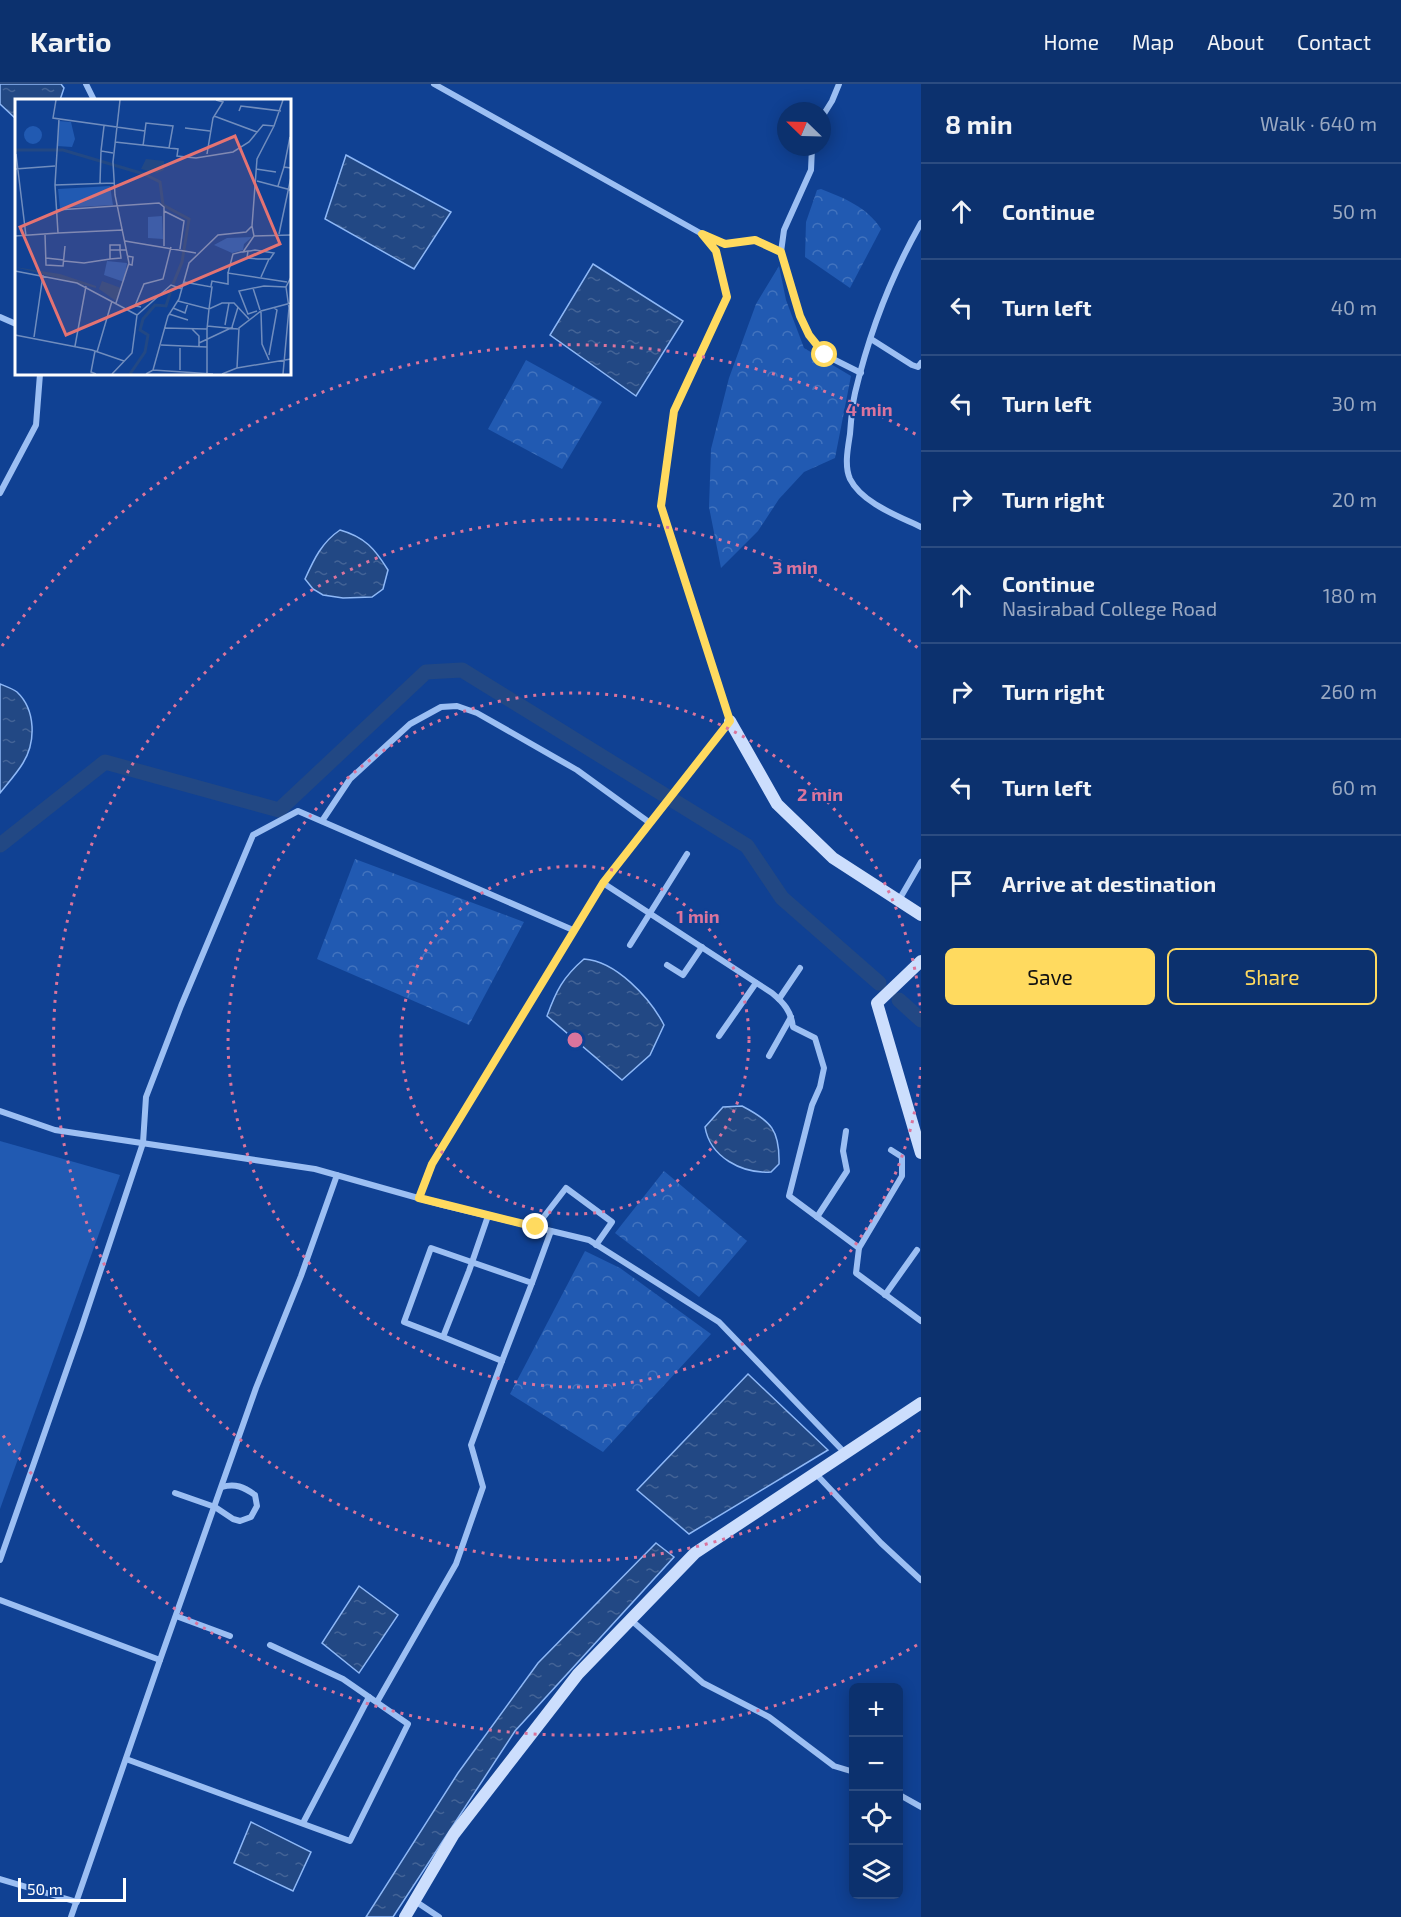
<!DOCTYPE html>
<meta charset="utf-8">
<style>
body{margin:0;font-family:"Exo 2",sans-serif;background:#153973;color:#f1f3f6}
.controls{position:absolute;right:18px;bottom:18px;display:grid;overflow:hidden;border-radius:9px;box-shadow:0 3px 15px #0003}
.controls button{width:54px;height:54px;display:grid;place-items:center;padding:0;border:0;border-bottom:2px solid #2c4c81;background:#0c316e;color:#f1f3f6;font:30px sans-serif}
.compass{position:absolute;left:777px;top:18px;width:54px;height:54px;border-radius:50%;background:#0c316e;box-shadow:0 3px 15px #0003;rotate:293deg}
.scale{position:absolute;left:18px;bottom:15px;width:108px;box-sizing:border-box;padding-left:6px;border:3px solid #fff;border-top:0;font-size:16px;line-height:21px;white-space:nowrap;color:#fff;-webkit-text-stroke:4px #104193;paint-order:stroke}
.stop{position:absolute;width:18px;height:18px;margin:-14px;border:4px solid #ffda5f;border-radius:50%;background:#fff}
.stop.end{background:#ffda5f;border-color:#fff;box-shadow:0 2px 6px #0008}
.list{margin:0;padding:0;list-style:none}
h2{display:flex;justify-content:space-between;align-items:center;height:78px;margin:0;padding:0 24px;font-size:26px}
h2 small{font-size:20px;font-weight:400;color:#9aa9c2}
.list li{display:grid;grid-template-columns:39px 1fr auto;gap:18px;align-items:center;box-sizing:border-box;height:96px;padding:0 24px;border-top:2px solid #2c4c81}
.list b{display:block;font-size:22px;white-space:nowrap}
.list p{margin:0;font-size:20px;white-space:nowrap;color:#9aa9c2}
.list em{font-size:20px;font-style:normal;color:#9aa9c2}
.actions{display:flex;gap:12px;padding:18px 24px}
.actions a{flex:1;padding:14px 0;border:2px solid #ffda5f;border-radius:9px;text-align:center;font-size:21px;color:#ffda5f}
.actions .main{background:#ffda5f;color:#111}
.icon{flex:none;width:33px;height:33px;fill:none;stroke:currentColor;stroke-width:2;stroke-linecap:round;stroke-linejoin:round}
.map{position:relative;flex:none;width:921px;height:1833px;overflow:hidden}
header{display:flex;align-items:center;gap:36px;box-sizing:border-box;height:84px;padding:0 30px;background:#0c316e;border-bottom:2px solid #2c4c81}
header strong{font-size:28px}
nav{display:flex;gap:33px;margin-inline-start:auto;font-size:21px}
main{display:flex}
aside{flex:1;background:#0c316e}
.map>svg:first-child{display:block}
.grass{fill:#215ab2}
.forest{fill:url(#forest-crowns)}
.water{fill:url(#water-ripples);stroke:#8eb8f7;stroke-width:1.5}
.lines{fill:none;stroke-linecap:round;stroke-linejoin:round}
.canal{stroke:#224884;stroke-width:15}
.street{stroke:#9cbff3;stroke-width:6}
.secondary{stroke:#ccdefd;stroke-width:12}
.route{stroke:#ffda5f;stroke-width:8}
.ring{fill:none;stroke:#da749d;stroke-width:3;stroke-dasharray:3 6}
.inset-river{fill:none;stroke:#224884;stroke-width:3}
.inset-road{fill:none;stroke:#708dbe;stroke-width:1.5}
.view{fill:#e47373;fill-opacity:0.15;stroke:#e47373;stroke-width:3}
.inset-edge{fill:none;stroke:#fff;stroke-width:3}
.centre{fill:#da749d;stroke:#104193;stroke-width:3}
.ring-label{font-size:18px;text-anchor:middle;font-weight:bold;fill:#da749d;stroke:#104193;stroke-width:4.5;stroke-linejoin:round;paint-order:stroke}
</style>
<header>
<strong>Kartio</strong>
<nav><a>Home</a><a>Map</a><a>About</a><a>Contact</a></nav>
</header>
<main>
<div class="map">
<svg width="921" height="1833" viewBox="0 0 921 1833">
<defs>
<pattern id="forest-crowns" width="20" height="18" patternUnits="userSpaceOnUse" patternTransform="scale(1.5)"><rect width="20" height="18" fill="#215ab2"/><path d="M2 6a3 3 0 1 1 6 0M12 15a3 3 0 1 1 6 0" fill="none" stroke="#4273be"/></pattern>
<pattern id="water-ripples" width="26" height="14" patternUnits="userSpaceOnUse" patternTransform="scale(1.5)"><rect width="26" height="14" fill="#224884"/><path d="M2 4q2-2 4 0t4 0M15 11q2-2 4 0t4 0" fill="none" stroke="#436396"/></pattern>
</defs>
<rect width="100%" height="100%" fill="#104193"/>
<polygon class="grass" points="0,1057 120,1091 0,1425"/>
<g class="forest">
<path d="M821,105C844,114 867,123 881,145L850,204L805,173L806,138L817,106Z"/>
<polygon points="779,182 786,216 804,264 851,292 835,374 804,388 779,415 758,447 721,484 709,423 711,365 729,294 756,220"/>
<polygon points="526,276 602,318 562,385 488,345"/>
<polygon points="355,775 524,838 469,941 317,875"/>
<polygon points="664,1087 747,1157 699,1213 615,1149"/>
<polygon points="585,1167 620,1184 711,1250 603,1368 510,1310"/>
</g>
<g class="water">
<polygon points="0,0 61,0 64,4 60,16 16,16 16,35 0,20"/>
<polygon points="346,71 451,128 414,185 325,135"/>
<polygon points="593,180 683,237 636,312 550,251"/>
<path d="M340,446C365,453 375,465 388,486L383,505L372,513L343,514L323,511L313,505L305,495C314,475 322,458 340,446Z"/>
<path d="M0,600C5,602 13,605 17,608C36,626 36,658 23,679C17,689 8,699 0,709Z"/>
<path d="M584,875C616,877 650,914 664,941L650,971L622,996L547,932C556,907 563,893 584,875Z"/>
<path d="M742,1022C771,1037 780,1046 779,1080L771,1088C742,1090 710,1073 705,1043L723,1023Z"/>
<polygon points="748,1290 828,1366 689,1450 637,1406"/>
<polygon points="656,1459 674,1473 515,1647 393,1833 366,1833 458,1689 538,1579"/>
<polygon points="359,1502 398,1531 359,1589 322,1559"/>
<polygon points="251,1738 311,1768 293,1807 234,1779"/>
</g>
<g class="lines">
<g class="canal">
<polyline points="0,761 105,678 279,726 426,588 462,586 747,762 782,814 879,899"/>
<polyline points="899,916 921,936"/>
</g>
<g class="street">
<polyline points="86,0 94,16"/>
<polyline points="434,0 702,150"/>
<polyline points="822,33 832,17 839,0"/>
<polyline points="812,63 811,86 784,146 781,168 800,232 809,251 825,271 861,289"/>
<path d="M921,139C891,192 869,250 855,309C852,322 851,336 850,350C848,363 844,382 850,395C862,419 898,432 921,443"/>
<polyline points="0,233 16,240"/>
<polyline points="871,255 912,281 918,283 921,279"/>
<polyline points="0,409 36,341 40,290"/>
<polyline points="322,737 350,695 410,640 441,623 457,622 477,629 577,686 650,739"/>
<path d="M603,799L772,909C784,919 791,927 793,943L815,954L824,984L820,1003L812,1021L789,1112L859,1164L856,1189L921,1237"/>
<polyline points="899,816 921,778"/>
<polyline points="630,861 687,770"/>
<polyline points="667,881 683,891 702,863"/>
<polyline points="779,915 800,884"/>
<polyline points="719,952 756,899"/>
<polyline points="769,972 791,933"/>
<polyline points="0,1027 55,1046 315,1085 443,1121 589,1156 719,1238 845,1369"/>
<polyline points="419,1114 432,1080 603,799 730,637 661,422 674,327 727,213 716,167 702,150 725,160 755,156 781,168"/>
<polyline points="817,1133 847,1087 843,1067 846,1047"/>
<polyline points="536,1143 566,1104 612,1138 596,1161"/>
<polyline points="859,1164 902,1092 902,1073 891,1066"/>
<polyline points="532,1199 551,1147"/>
<polyline points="885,1211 917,1166"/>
<polyline points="443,1253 502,1277 532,1199 431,1164 404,1238 443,1253 469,1187 488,1132"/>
<polyline points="816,1390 881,1459 921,1496"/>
<path d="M175,1409L215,1423L233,1435L240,1437L251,1433L257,1422L255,1411C244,1403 235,1399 222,1403"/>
<polyline points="0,1476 81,1245 143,1059 146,1013 181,922 253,751 298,727 573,846"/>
<polyline points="0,1516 160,1576 71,1833"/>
<polyline points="176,1532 230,1552"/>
<polyline points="631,1536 703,1599 769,1633 834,1682 854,1688"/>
<polyline points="160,1576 256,1304 301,1192 337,1091"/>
<polyline points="377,1618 456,1480 483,1403 471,1361 502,1277"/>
<polyline points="126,1675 350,1757 408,1640 343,1595 270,1561"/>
<polyline points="898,1710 921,1723"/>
<polyline points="303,1739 369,1613"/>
<polyline points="0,1795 77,1818"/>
<polyline points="415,1817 439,1833"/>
</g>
<g class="secondary">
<polyline points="730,637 777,720 833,774 921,831"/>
<polyline points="921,877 877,919 921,1069"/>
<polyline points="405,1833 454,1750 578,1590 695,1469 921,1319"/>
</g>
</g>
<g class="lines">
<polyline class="route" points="536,1143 419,1114 432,1080 603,799 730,637 661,422 674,327 727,213 716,167 702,150 725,160 755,156 781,168 800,232 809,251 825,271"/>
</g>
<g class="ring">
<circle cx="575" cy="956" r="174"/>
<path d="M921 983A347 347 0 1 1 921 929"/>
<path d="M920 1346A521 521 0 1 1 920 566"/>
<path d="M917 1561A695 695 0 0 1 2 1350M2 562A695 695 0 0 1 917 351"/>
</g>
<g transform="translate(15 15)">
<rect width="276" height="276" fill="#104193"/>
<path d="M95,87L98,106L45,109L43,90Z" fill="#215ab2"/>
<path d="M44,22L56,23L60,40L57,48L42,47ZM9 36a9 9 0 1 1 18 0a9 9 0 1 1-18 0ZM147,117L148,140L133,139V118ZM237,138L229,145L228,151L217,154L199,146L212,139ZM92,162L112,164L109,183L89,176Z" fill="#215ab2"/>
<path d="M131,60L149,62V71L142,74L126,70ZM0,168L45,175L81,187V189ZM87,182L106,189L101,202L84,190Z" fill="#224884"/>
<path class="inset-river" d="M0,51H48L129,75L145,83L148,106L174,120L167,163L158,185M115,275L130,253L133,236L125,231L128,220L140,206L151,207L157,188"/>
<path class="inset-road" d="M41,1L38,19L130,32M224,12L226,7L266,12M199,17L242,33M89,27L86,52L98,54M170,29L195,32M275,38L269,68L276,69M100,43L163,50L162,57L181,59L218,53L234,43L248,26L259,27L268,1M128,47L131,24L158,27L154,49M1,55L11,137M192,55L198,19L208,3L201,1M0,70L40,67M241,70L261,73M242,82L276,91M85,84L86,52M40,86L99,84M263,87L269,68M42,111L144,104L149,108V147M149,112L169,122L165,150M237,127L242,60L259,27M43,134L108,131M30,135L31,166L48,167L50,147M264,135L276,78M0,137L43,134L40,86L44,20M110,142L181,154M95,151V160L106,159L105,151V146H95V151H111M228,153L239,137L276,136M112,157L118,158L117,166L113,165M31,159L49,161M49,162L69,164L95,160M0,172L62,184L122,216L156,186L167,190M213,174L218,155L226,153H228L233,152H235L240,151L259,154L255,160H243L232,159L233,152M246,178L254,160M169,183L197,188L194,210L207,204H219L234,220M196,187L197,182L213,185V174L272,183M238,189L245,211M101,204L114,164L100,96L98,63L105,1M126,208L120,207L129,185L148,180L156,148M158,209L170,214L173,204M242,212L233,215L224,192L249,187L271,188M246,213L247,245L254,261M154,215L173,221M210,226L214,204M192,227L223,230M217,228L223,208M149,229L192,230L194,210L163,202M177,230L184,237V247M192,230V274M0,236L77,251L109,262M19,238L28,176M184,244L218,228M146,246L192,248M60,247L71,187M80,252L76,273L81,275M82,253L97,202M254,256L262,211L259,209M222,269L276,260M138,271L153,217L164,200L174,164L203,136L231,133L237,127L239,137M165,271V249M97,275L117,254L122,216M131,275L138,271L198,275M207,275L222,269L224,229L246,212L276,204M268,275L274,209L271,188L276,178"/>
<path class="view" d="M220,37L265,145L51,236L5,128Z"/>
<rect width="276" height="276" class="inset-edge"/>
</g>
<circle cx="575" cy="956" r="9" class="centre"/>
<g class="ring-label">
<text x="869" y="332">4 min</text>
<text x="795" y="490">3 min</text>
<text x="820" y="717">2 min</text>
<text x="698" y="839">1 min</text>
</g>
</svg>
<div class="controls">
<button>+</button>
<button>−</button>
<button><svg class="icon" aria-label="locate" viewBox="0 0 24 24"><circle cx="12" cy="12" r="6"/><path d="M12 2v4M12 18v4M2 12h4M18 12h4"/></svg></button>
<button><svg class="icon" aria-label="layers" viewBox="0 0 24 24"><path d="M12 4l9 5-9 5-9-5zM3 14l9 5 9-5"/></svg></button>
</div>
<svg class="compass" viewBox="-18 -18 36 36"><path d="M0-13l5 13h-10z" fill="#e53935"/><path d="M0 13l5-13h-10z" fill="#9aa9c2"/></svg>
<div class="scale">50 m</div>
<div class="stop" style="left:825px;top:271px"></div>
<div class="stop end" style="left:536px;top:1143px"></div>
</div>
<aside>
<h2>8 min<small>Walk · 640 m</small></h2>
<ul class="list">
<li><svg class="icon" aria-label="ahead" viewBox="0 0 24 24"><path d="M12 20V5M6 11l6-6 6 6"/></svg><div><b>Continue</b></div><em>50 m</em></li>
<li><svg class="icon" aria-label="left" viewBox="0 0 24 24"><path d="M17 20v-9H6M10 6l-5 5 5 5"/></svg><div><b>Turn left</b></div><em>40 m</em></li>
<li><svg class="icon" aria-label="left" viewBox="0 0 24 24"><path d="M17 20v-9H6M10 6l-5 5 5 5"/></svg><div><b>Turn left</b></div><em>30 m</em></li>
<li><svg class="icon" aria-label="right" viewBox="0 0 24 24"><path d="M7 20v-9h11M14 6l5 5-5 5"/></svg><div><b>Turn right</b></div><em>20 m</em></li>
<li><svg class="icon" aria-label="ahead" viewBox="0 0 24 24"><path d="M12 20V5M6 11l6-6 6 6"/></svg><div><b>Continue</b><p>Nasirabad College Road</p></div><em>180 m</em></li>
<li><svg class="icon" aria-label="right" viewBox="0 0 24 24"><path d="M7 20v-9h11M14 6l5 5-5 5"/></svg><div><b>Turn right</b></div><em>260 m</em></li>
<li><svg class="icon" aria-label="left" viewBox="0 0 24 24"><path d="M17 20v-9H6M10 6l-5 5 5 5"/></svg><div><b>Turn left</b></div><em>60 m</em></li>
<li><svg class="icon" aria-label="arrive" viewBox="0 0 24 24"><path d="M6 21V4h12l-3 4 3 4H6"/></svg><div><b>Arrive at destination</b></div></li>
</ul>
<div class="actions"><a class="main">Save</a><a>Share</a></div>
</aside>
</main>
